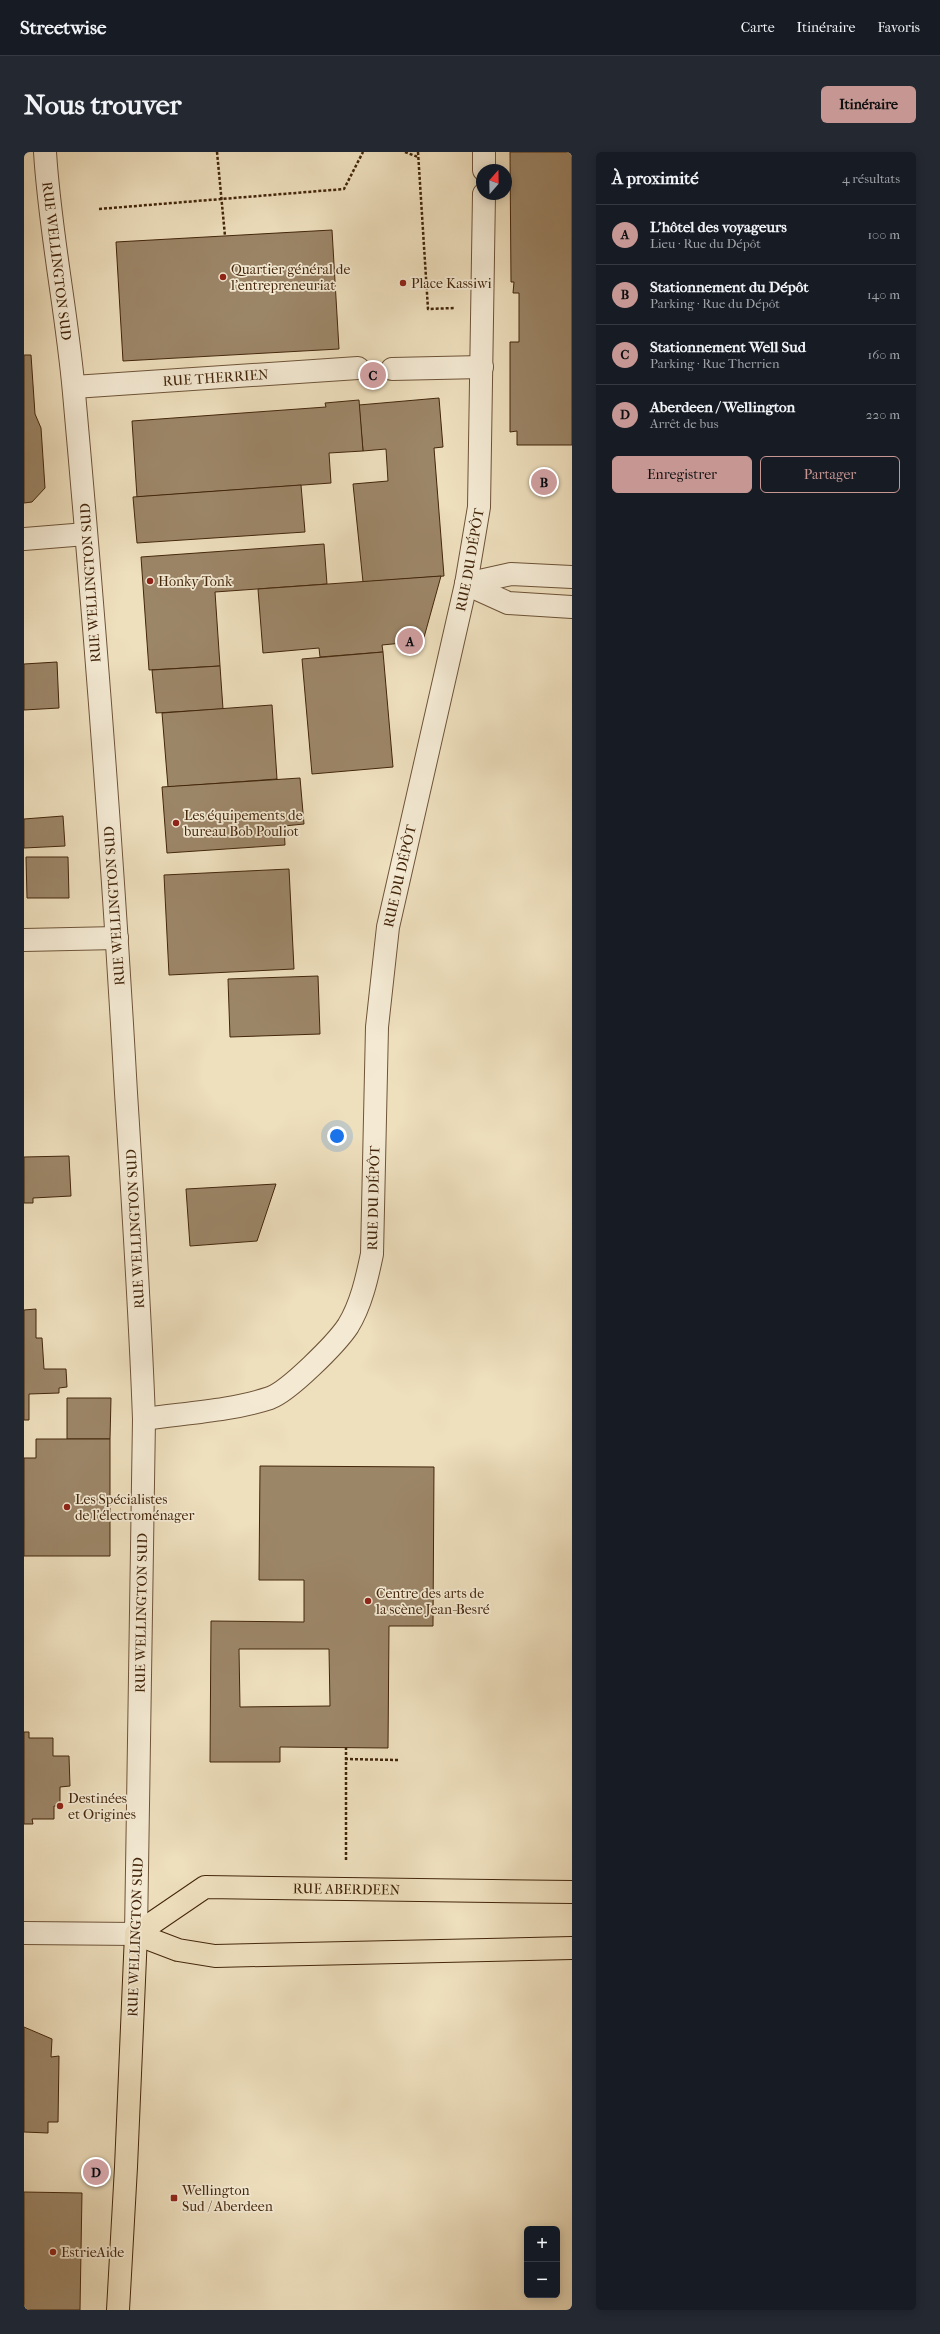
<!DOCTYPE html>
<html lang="fr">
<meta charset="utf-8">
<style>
body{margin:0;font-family:"IM FELL French Canon",serif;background:#242831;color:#f1f3f6}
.controls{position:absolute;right:12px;bottom:12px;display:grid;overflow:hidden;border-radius:6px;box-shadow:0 2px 10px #0003}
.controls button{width:36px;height:36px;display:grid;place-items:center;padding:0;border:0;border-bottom:1px solid #363941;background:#171b24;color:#f1f3f6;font:20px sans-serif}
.compass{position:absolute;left:452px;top:12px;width:36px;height:36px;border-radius:50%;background:#171b24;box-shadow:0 2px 10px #0003;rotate:20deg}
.you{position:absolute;left:313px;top:984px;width:14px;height:14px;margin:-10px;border:3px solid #fff;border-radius:50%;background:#1a73e8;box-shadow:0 0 0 6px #1a73e833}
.badge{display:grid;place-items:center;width:26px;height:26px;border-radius:50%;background:#c59692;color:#111;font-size:13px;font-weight:700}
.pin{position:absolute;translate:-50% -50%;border:2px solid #fff;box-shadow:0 1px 4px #0006}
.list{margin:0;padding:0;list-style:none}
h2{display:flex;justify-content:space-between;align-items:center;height:52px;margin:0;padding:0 16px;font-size:17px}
h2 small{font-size:13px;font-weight:400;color:#9ea1a6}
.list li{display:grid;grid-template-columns:26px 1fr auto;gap:12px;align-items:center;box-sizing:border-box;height:60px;padding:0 16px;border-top:1px solid #363941}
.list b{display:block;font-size:15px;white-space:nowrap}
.list p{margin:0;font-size:13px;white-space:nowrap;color:#9ea1a6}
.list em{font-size:13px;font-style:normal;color:#9ea1a6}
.actions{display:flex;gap:8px;padding:12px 16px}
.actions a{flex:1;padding:9px 0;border:1px solid #c59692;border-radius:6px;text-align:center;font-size:14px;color:#c59692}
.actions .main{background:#c59692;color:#111}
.map{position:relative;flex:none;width:548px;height:2158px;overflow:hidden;border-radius:6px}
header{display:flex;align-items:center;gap:24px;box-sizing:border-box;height:56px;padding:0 20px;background:#171b24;border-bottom:1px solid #363941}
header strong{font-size:19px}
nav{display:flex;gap:22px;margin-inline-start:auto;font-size:14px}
.intro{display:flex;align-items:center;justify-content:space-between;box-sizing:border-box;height:96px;padding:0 24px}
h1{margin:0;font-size:28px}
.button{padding:10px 18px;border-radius:6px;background:#c59692;color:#111;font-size:14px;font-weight:700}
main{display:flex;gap:24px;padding:0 24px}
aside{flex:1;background:#171b24;border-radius:6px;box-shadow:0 2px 10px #0003}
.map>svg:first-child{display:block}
.building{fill:#9c8668;stroke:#43260b;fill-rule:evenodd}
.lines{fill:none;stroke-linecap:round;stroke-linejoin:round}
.minor-casing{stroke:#6e5438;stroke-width:24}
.major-casing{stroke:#43260b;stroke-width:24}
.path{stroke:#43260b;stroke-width:2.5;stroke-dasharray:3 2;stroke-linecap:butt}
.minor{stroke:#f4ead4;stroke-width:22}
.major{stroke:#eedfbd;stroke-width:22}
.poi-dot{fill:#8f2418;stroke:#f4ead4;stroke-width:1.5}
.labels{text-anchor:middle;stroke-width:3.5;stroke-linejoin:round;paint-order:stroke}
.street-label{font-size:14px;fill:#43260b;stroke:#f4ead4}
.poi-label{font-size:14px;fill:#43260b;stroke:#f4ead4;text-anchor:start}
</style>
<header>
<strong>Streetwise</strong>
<nav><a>Carte</a><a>Itinéraire</a><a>Favoris</a></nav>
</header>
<div class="intro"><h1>Nous trouver</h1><a class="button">Itinéraire</a></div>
<main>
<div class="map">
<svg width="548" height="2158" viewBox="0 0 548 2158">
<rect width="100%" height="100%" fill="#eedfbd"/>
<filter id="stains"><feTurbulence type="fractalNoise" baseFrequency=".005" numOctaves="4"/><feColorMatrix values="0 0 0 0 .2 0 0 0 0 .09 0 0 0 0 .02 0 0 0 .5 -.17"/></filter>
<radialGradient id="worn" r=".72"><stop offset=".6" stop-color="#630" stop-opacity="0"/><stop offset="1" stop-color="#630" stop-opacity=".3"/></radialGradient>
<g class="building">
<polygon points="486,0 548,0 548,293 493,293 493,279 486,280 486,190 495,190 495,141 489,141 490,130 487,130"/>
<polygon points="308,78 315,197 99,209 92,90"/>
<polygon points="0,203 7,203 11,262 17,276 21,336 8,350 0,351"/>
<polygon points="415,246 419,295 410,296 420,424 339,430 329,332 364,329 362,297 339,299 335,253"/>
<polygon points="335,248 339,299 305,301 307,331 113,345 108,269 302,255 301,251"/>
<polygon points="277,333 281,380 113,391 109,345"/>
<polygon points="300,392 303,432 191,440 196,514 125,518 117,405"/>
<polygon points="417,424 399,489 358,493 359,500 296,505 295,496 239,501 234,437"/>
<polygon points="359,500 369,615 288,622 278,507"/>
<polygon points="33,510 35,556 0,558 0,512"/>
<polygon points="196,514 199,557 132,561 128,518"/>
<polygon points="248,553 253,627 144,635 138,561"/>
<polygon points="276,626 280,672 260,674 261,693 143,701 138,635"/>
<polygon points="39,664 41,694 0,696 0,667"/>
<polygon points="2,705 44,705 45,746 3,746"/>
<polygon points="265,717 270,817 145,823 140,723"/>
<polygon points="294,824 296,882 206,885 204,827"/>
<polygon points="45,1004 47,1044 9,1046 9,1051 0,1051 0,1005"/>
<polygon points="252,1032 233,1089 166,1094 162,1037"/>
<polygon points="12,1157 12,1186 18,1186 20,1217 42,1217 43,1235 35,1236 35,1241 5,1242 5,1268 0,1268 0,1158"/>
<polygon points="43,1246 87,1246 86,1287 43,1287"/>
<polygon points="12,1287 86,1287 86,1404 0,1404 0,1306 12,1306"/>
<path d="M236,1314L410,1315L409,1474H365L364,1596L256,1595V1610H186L187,1469L280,1470V1428H235ZM215,1497H305L306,1554L216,1555Z"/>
<polygon points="0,1580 5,1580 5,1586 29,1586 29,1604 45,1604 46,1634 36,1635 36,1654 30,1654 30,1667 8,1667 9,1672 0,1672"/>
<polygon points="0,1875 28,1887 27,1905 35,1904 34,1970 24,1970 24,1981 0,1980"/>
<polygon points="0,2040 58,2041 56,2158 0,2158"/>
</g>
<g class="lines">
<defs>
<g id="minor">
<polyline points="460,18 460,0"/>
<polyline points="368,217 458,215"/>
<path id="s1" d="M50,235L334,216"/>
<polyline points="0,387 62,382"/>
<polyline points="442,432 484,451 548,455"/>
<polyline points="442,432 487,422 548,425"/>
<polyline points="0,788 93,786"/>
<path id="s2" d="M120,1267C161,1261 206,1259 246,1246C265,1239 312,1192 324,1174C337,1153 343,1126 348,1102L353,875L364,775L442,432L455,355L460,42"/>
<path id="s3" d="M0,1781L112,1782L120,1267C116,1158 109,1050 102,941C89,708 71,474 50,241C43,160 26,81 21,0"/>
</g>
<g id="major">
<path id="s4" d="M112,1782L181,1735L548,1740"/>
<polyline points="112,1782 154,1798 191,1804 548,1796"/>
<polyline points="94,2158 102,2015 112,1782"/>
</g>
</defs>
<use href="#minor" class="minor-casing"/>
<use href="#major" class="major-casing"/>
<g class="path">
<polyline points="193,0 201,84"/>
<polyline points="381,0 394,5"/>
<polyline points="394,0 404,157 430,156"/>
<polyline points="75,57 320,37 339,0"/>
<polyline points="322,1595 322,1709"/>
<polyline points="321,1607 374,1608"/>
</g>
<use href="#minor" class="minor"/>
<use href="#major" class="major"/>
</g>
<g class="poi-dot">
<circle cx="199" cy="125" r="4"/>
<circle cx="379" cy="131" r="4"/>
<circle cx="126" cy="429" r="4"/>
<circle cx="152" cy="671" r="4"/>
<circle cx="43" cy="1355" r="4"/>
<circle cx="344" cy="1449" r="4"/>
<circle cx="36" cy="1654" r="4"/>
<rect x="146" y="2042" width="8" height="8" rx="2"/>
<circle cx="29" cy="2100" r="4"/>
</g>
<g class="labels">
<g class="street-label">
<text transform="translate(33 109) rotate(83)" y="5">RUE WELLINGTON SUD</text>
<text dy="5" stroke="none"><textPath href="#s1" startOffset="142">RUE THERRIEN</textPath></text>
<text dy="5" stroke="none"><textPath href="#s2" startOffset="1015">RUE DU DÉPÔT</textPath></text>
<text transform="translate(66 431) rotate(-94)" y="5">RUE WELLINGTON SUD</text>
<text dy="5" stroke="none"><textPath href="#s2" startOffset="691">RUE DU DÉPÔT</textPath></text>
<text transform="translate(90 754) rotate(-94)" y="5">RUE WELLINGTON SUD</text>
<text dy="5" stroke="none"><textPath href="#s2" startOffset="367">RUE DU DÉPÔT</textPath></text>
<text transform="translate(111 1077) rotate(-93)" y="5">RUE WELLINGTON SUD</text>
<text dy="5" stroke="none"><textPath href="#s3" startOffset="433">RUE WELLINGTON SUD</textPath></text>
<text dy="5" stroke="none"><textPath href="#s4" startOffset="225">RUE ABERDEEN</textPath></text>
<text transform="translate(111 1785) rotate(-88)" y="5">RUE WELLINGTON SUD</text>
</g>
<g class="poi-label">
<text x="207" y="122">Quartier général de<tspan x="207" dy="16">l'entrepreneuriat</tspan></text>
<text x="387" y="136">Place Kassiwi</text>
<text x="134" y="434">Honky Tonk</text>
<text x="160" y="668">Les équipements de<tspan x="160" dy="16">bureau Bob Pouliot</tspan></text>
<text x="51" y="1352">Les Spécialistes<tspan x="51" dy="16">de l'électroménager</tspan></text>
<text x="352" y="1446">Centre des arts de<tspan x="352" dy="16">la scène Jean-Besré</tspan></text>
<text x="44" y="1651">Destinées<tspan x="44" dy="16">et Origines</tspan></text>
<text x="158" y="2043">Wellington<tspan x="158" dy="16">Sud / Aberdeen</tspan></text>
<text x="37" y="2105">EstrieAide</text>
</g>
</g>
<rect width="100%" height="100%" filter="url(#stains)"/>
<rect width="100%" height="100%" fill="url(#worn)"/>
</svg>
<div class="controls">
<button>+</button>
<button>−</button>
</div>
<svg class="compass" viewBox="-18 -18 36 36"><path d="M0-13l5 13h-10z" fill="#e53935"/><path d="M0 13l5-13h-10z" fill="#9ea1a6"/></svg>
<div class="you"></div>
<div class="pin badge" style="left:386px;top:489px">A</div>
<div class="pin badge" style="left:520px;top:330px">B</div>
<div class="pin badge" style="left:349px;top:223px">C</div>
<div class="pin badge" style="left:72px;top:2020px">D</div>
</div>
<aside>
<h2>À proximité<small>4 résultats</small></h2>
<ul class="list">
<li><span class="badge">A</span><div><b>L'hôtel des voyageurs</b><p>Lieu · Rue du Dépôt</p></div><em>100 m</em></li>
<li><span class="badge">B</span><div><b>Stationnement du Dépôt</b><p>Parking · Rue du Dépôt</p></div><em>140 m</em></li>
<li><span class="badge">C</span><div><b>Stationnement Well Sud</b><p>Parking · Rue Therrien</p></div><em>160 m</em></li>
<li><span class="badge">D</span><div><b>Aberdeen / Wellington</b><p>Arrêt de bus</p></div><em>220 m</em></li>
</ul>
<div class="actions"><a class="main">Enregistrer</a><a>Partager</a></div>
</aside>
</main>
